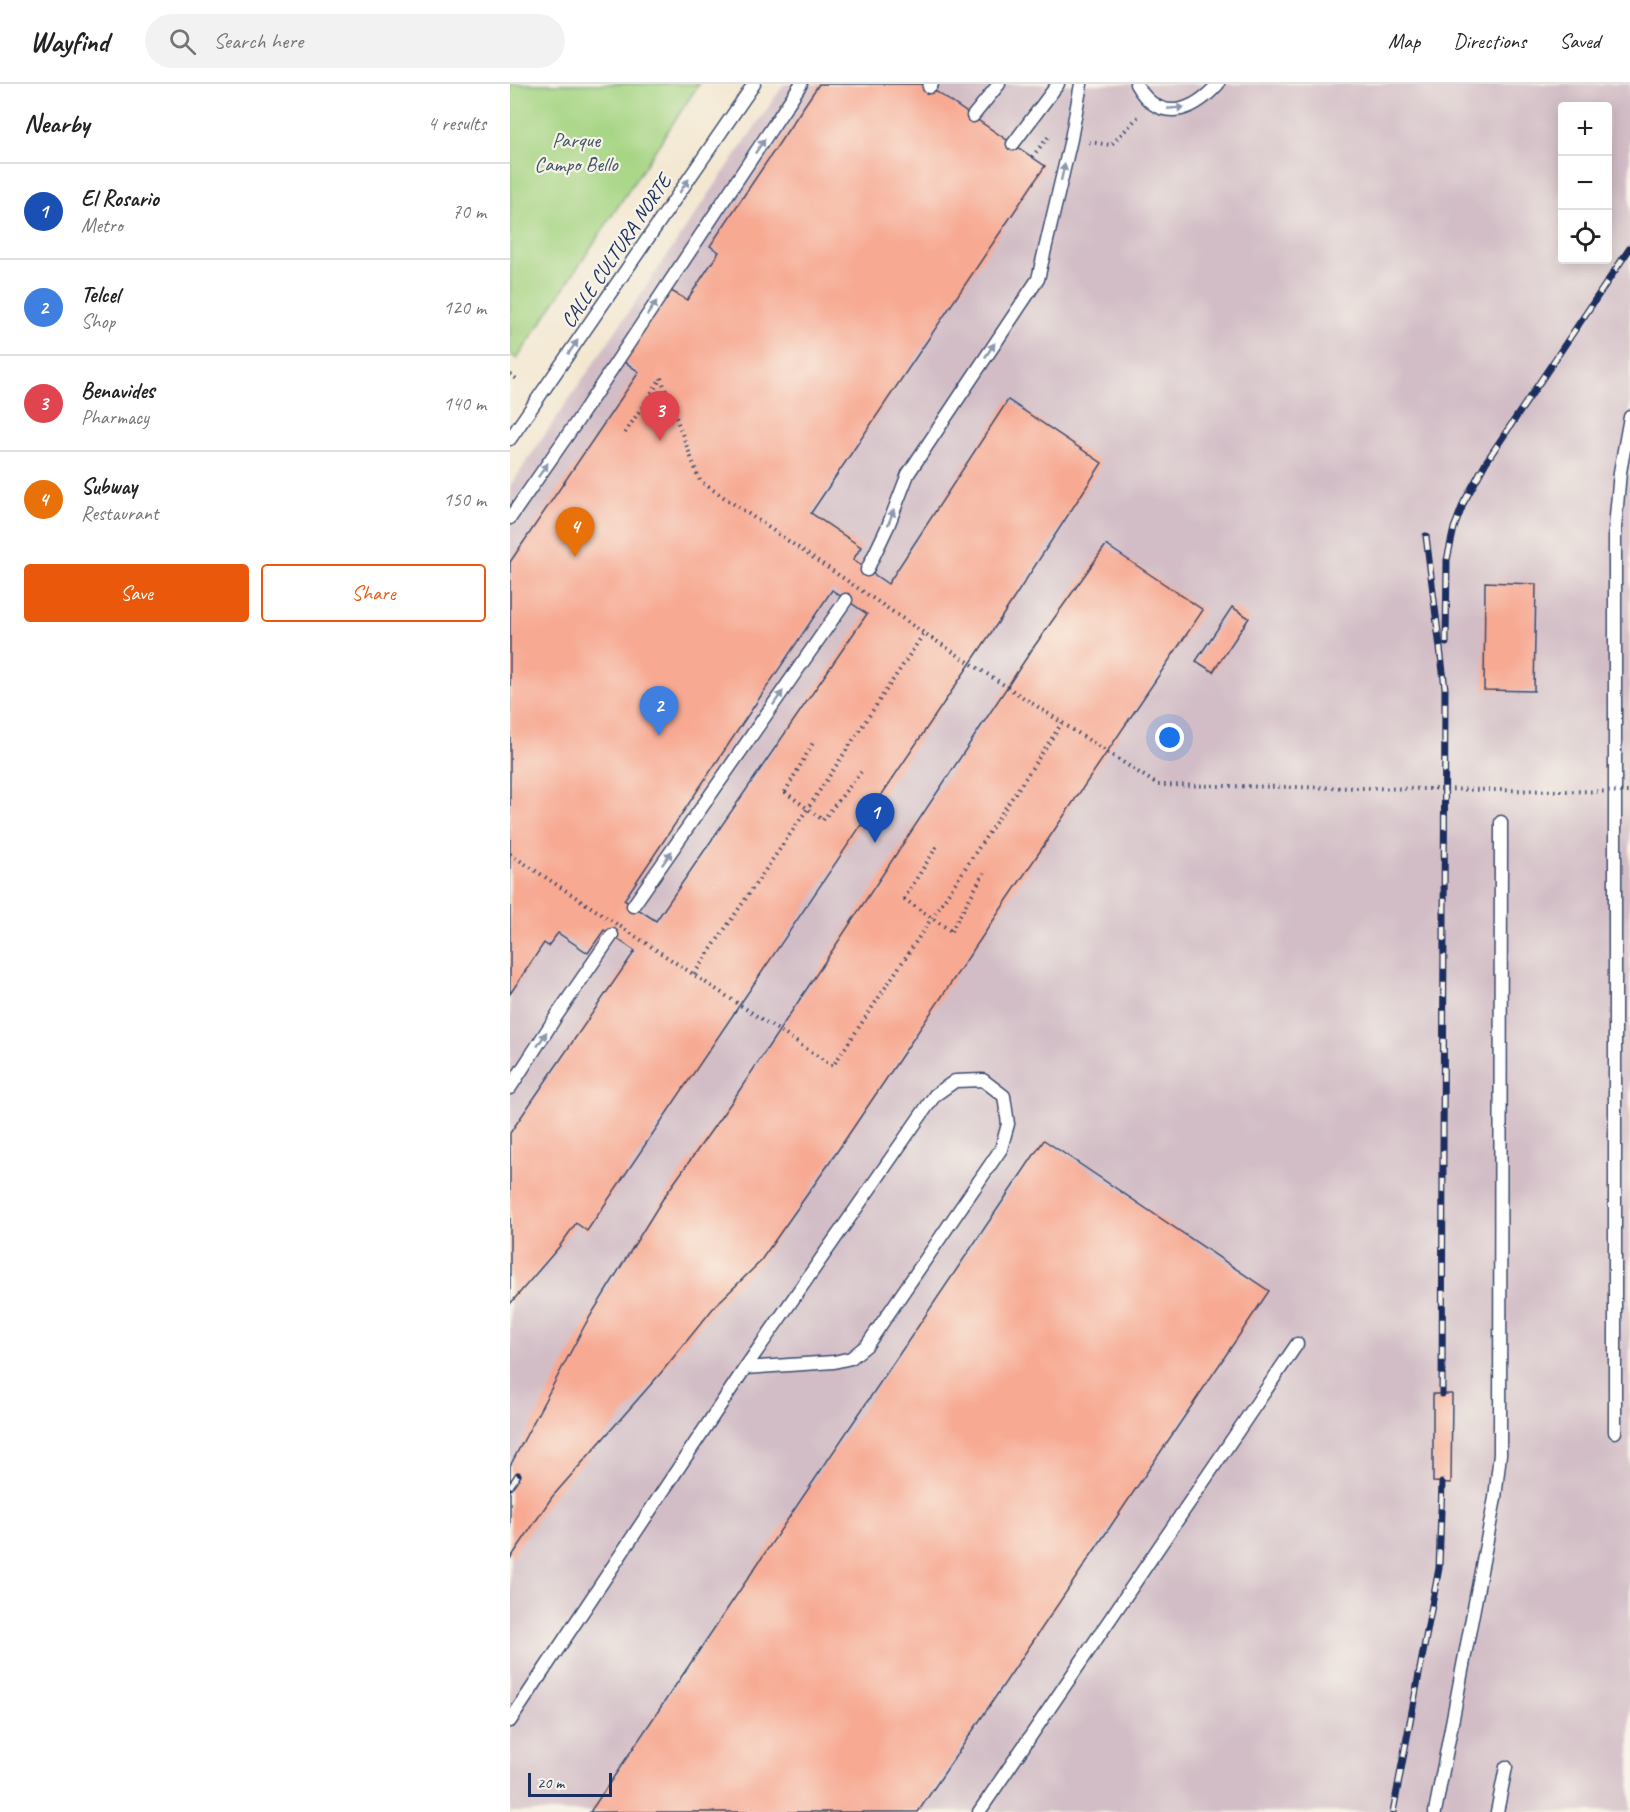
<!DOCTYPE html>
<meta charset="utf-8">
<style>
body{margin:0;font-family:Caveat,sans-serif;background:#f2f2f2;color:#222}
.controls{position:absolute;right:18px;top:18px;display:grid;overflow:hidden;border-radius:6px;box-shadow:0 3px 15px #0003}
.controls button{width:54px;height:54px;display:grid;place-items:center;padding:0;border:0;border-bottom:2px solid #e0e0e0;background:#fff;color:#222;font:30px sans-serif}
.scale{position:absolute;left:18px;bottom:15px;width:84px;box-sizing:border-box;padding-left:6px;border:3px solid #1b2f5e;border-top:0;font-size:16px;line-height:21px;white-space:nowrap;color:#1b2f5e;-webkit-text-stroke:4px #f7f3e8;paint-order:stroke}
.you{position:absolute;left:660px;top:654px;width:21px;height:21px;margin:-15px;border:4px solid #fff;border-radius:50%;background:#1a73e8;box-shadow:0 0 0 9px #1a73e833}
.badge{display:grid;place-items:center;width:39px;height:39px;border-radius:50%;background:#ea580c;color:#fff;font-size:20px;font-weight:700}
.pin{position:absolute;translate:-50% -50px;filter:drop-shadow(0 2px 3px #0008)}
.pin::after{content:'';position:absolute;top:32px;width:21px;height:18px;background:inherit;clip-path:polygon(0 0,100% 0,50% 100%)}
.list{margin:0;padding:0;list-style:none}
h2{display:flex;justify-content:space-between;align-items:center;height:78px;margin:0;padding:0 24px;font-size:26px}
h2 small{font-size:20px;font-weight:400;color:#767676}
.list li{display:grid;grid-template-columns:39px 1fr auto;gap:18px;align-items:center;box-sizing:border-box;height:96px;padding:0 24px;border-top:2px solid #e0e0e0}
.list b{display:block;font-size:22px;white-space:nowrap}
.list p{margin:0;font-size:20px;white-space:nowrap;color:#767676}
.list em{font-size:20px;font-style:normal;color:#767676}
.actions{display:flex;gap:12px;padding:18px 24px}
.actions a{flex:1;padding:14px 0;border:2px solid #ea580c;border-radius:6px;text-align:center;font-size:21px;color:#ea580c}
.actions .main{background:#ea580c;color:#fff}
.icon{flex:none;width:33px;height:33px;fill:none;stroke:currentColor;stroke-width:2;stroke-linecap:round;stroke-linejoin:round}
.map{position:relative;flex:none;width:1120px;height:1728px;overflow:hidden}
header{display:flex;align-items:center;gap:36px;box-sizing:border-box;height:84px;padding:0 30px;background:#fff;border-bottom:2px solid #e0e0e0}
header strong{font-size:28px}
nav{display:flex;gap:33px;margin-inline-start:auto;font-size:21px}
.search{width:420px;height:54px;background:#f2f2f2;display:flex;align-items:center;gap:15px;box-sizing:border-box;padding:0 21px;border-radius:33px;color:#767676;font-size:22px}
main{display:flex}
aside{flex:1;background:#fff}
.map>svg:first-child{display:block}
.industrial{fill:#d2bdc6;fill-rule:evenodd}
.green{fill:#a6d583;stroke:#608270;stroke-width:1.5}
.building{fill:#f7a992;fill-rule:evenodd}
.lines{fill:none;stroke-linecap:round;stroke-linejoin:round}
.service-casing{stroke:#3b4b6f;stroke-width:15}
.path{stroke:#3b4b6f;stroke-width:4;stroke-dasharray:1.5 4.5;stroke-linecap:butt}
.service{stroke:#fff;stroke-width:12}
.rail-casing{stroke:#1b2f5e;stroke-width:7}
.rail{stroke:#f7f3e8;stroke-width:4.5;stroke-dasharray:14;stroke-linecap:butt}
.path-bridge{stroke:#3b4b6f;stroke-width:4;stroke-dasharray:1.5 4.5;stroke-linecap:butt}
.oneway{fill:#8d97ae}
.labels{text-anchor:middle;stroke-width:4.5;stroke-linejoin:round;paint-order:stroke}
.park-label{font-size:21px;fill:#3e5867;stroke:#f7f3e8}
.street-label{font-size:21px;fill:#1b2f5e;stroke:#f7f3e8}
</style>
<header>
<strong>Wayfind</strong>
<div class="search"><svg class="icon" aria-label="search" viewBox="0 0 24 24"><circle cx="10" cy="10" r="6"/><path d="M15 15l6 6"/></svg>Search here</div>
<nav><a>Map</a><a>Directions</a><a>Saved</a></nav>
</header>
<main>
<aside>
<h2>Nearby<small>4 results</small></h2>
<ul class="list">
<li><span class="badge" style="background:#1a4fb4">1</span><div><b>El Rosario</b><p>Metro</p></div><em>70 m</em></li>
<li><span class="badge" style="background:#3f7fe0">2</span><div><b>Telcel</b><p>Shop</p></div><em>120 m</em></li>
<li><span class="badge" style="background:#e0444e">3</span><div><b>Benavides</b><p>Pharmacy</p></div><em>140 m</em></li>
<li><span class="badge" style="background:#e8710a">4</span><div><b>Subway</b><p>Restaurant</p></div><em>150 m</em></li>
</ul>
<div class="actions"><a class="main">Save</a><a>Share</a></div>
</aside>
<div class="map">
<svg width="1120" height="1728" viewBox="0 0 1120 1728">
<rect width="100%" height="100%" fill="#f7f3e8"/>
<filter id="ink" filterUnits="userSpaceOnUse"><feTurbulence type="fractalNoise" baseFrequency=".0167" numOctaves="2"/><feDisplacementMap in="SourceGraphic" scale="12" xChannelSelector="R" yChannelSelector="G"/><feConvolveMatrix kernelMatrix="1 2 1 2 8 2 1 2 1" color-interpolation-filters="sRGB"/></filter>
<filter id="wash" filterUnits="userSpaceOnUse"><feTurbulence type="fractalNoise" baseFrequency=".008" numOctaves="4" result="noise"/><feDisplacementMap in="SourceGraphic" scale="24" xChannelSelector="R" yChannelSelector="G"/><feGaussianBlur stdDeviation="1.35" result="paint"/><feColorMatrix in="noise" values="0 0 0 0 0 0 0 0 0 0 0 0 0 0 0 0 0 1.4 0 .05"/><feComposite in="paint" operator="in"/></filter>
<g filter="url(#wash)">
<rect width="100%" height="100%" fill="#f3e7d0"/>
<path class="industrial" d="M274,0H1120V1728H0V402ZM1052,22H1098V176H1052Z"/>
<polygon class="green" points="0,0 189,0 7,275 0,270"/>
<g id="blocks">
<g class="building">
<path d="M309,0H415L535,82L301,429L351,463L343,476L378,500L498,316L592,379L489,537L77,1147L66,1139L49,1163L0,1220V1049L125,867L94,846L78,869L48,849L38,862L34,859L0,910V478L129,288L108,273L156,204L177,216L209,168L200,162ZM322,506L357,530L146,837L114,816Z"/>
<polygon points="596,461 693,526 318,1081 249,1179 205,1222 150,1290 42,1413 0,1475 0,1382 76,1239 154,1113 223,1016 523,564"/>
<polygon points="975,498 1026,500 1024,607 974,606"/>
<polygon points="722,523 739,534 703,588 686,577"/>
<polygon points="534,1056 759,1207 408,1728 80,1728"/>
<polygon points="923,1310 942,1310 941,1399 923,1398"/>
</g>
</g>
</g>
<g filter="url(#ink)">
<use href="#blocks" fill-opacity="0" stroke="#3b4b6f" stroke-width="1.5"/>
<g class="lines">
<defs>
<g id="service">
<path d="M626,0C649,40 682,29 708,0"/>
<polyline points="419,3 422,0"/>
<polyline points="463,32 489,0"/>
<polyline points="503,60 548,0"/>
<polyline points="0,355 244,0"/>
<polyline points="0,434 68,336 291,0"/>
<polyline points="357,486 378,442 398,390 528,195 561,55 571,0"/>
<polyline points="123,822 336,516"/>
<polyline points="0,1004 47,931 102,851"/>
<polyline points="1105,1348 1105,444 1110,388 1120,333"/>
<polyline points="0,1637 235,1284 425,1011 445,997 473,996 494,1012 498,1040 491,1065 357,1261 341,1274 324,1278 235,1284"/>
<polyline points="469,1728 787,1260"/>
<polyline points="925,1728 985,1414 990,1370 991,738"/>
<polyline points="987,1728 996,1683"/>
</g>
</defs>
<use href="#service" class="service-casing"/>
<g class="path">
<polyline points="579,58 601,61 628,33"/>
<polyline points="522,73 539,52 542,52"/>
<polyline points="0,290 8,296"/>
<polyline points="115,349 151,294"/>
<polyline points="275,708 303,659"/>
<polyline points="313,736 351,688"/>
<polyline points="394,815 427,762"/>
<polyline points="441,847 474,789"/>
<polyline points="184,890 298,724 414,549"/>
</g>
<use href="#service" class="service"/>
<defs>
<g id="rail">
<polyline points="916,452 935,604 932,1310"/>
<polyline points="936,559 937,476 944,444 954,418 976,378 1120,164"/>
<polyline points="0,1403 8,1391"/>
<polyline points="883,1728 929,1484 932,1399"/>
</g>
</defs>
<use href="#rail" class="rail-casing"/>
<use href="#rail" class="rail"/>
<g class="path-bridge">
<polyline points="151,294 190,397 414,549 648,701 1120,708"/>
<polyline points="275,708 313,736"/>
<polyline points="0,770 323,982 552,639"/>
<polyline points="394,815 441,847"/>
</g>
</g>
<defs><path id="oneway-solid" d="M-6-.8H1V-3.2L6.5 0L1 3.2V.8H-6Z" transform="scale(1.5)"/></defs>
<g class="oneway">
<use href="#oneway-solid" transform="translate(666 24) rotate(-5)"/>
<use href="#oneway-solid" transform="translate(250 62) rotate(-56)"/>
<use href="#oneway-solid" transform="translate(553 88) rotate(-77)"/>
<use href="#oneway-solid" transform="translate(174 102) rotate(-56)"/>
<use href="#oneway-solid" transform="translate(142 224) rotate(-56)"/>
<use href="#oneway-solid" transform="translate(63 263) rotate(-56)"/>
<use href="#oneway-solid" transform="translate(480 266) rotate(-56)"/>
<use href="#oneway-solid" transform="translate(33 386) rotate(-55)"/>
<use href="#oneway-solid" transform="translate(381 433) rotate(-69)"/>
<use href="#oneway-solid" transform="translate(268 614) rotate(-55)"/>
<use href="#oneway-solid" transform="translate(157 774) rotate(-55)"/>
<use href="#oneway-solid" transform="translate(32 955) rotate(-57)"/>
</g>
</g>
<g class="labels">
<g class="park-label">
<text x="66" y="63">Parque<tspan x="66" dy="24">Campo Bello</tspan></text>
</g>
<g class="street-label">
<text transform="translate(106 167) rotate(-56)" y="7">CALLE CULTURA NORTE</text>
</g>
</g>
</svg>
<div class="controls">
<button>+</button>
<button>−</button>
<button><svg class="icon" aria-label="locate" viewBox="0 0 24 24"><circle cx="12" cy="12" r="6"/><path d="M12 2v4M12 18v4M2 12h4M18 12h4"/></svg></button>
</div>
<div class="scale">20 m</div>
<div class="you"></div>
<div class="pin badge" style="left:365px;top:759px;background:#1a4fb4">1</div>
<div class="pin badge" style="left:149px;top:652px;background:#3f7fe0">2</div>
<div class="pin badge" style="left:150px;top:357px;background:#e0444e">3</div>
<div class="pin badge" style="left:65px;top:473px;background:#e8710a">4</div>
</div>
</main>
